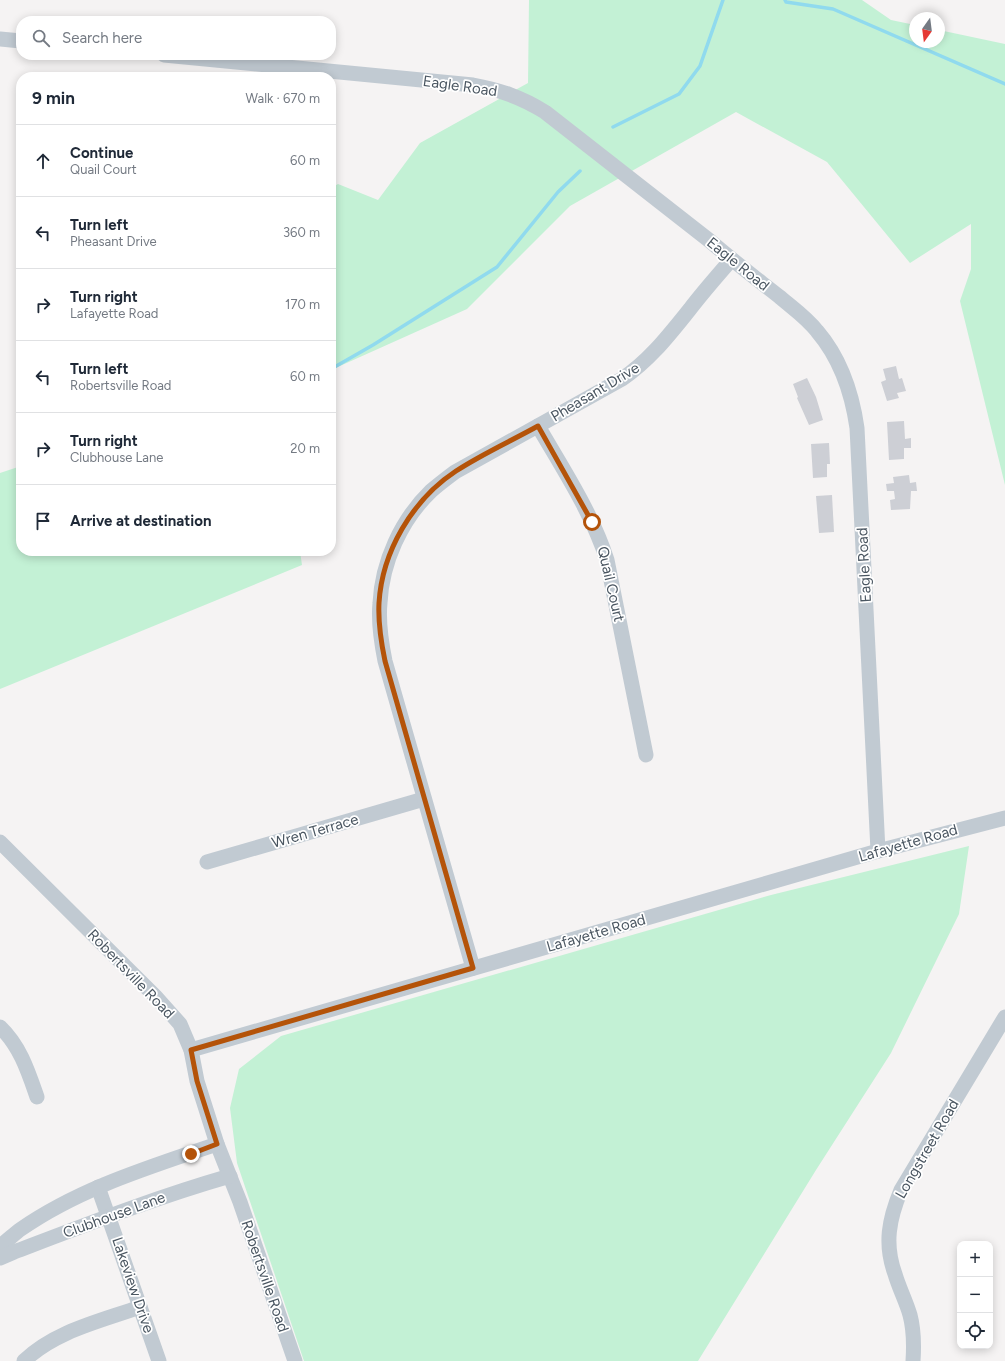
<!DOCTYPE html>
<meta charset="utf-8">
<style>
body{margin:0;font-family:Figtree,sans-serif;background:#f6f6f7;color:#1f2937}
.controls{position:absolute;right:12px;bottom:12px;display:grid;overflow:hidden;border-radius:8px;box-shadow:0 2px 10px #0003}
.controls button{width:36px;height:36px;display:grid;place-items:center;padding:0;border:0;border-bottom:1px solid #e0e1e3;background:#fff;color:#1f2937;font:20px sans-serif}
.compass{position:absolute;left:909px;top:12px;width:36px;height:36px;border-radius:50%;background:#fff;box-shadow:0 2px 10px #0003;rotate:194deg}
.stop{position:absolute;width:12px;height:12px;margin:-9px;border:3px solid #b45309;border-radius:50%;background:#fff}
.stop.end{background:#b45309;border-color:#fff;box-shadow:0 1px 4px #0008}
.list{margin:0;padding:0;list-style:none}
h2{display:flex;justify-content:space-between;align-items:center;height:52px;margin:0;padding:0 16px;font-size:17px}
h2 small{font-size:13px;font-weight:400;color:#747a83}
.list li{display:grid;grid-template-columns:26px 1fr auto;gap:12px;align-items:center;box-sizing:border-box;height:72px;padding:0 16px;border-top:1px solid #e0e1e3}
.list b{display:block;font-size:15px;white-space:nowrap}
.list p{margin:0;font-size:13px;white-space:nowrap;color:#747a83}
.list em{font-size:13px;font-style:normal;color:#747a83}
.icon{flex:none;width:22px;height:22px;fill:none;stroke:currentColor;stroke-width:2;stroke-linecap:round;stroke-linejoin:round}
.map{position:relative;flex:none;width:1005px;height:1361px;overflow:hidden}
.search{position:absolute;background:#fff;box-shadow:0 2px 10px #0003;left:16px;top:16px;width:320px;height:44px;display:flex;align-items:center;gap:10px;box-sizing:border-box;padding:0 14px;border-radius:16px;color:#747a83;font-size:15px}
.panel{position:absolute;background:#fff;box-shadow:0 2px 10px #0003;left:16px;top:72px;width:320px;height:484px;border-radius:16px}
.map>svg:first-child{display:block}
.green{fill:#c3f1d5}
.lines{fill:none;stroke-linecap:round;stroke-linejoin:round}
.stream{stroke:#90daee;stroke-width:3.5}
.building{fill:#cdcfd5}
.minor{stroke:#c1cad2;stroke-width:15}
.route{stroke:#b45309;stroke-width:5}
.labels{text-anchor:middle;stroke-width:3.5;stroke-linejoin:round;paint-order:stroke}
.street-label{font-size:15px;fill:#4a5661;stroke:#fff}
</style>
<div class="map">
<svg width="1005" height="1361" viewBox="0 0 1005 1361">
<rect width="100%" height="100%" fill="#f5f3f3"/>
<g class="green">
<polygon points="529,0 862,0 891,20 915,25 915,42 939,42 939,30 1005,44 1005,485 960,301 971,269 971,224 910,263 827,162 736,112 570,206 467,309 331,370 331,188 338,184 378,200 420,143 528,83"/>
<polygon points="21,466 21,551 300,551 302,565 0,689 0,473"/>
<polygon points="969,846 959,914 891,1053 816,1170 698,1361 304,1361 237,1163 230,1108 239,1069 281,1036 771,895"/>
</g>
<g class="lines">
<g class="stream">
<polyline points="785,0 786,2 833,9 1005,84"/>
<polyline points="613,127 679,94 700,66 723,0"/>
<polyline points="331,369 373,345 497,267 558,192 580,171"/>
</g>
</g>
<g class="building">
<polygon points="896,366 899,379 902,378 906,391 897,393 899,398 887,401 881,382 886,380 883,369"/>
<polygon points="807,378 816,397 823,420 809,425 797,398 798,397 793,384"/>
<polygon points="904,421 905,439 911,438 911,448 904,448 904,459 889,460 887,422"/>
<polygon points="829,443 830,464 827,464 827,477 813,478 811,444"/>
<polygon points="909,475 910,483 916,482 917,491 911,491 910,509 891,510 890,500 895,499 894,491 887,491 886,484 894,483 893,477"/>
<polygon points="832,495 834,532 819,533 816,496"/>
</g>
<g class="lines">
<g class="minor">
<polyline points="0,39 21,41"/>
<path d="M164,55L473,85C500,90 521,97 545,112L710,241C733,261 757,279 781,298C794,309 807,318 817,331C841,359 852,393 857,428L878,851"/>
<path d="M538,426C563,469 592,513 607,560L646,755"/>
<polyline points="0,842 155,996 180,1024 191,1050 197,1081 217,1144 240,1202 295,1361"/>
<polyline points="207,862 424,799"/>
<path d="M473,968L385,661C381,641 378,622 380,603C382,562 401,520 431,491C439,484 447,478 455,472L622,379C650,360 669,335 690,309C703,292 717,276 731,260"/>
<path d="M0,1027C20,1046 28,1071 37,1097"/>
<polyline points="191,1050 878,851 1005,818"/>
<polyline points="98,1187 159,1361"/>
<path d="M0,1246C7,1241 14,1234 21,1229C80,1188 150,1167 217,1144"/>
<path d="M0,1258L14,1252C85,1225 157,1197 230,1176"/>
<path d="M24,1361C55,1331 101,1321 140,1307"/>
<path d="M913,1361C914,1346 914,1330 910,1315C906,1301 899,1288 895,1274C884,1244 889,1219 901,1190L1005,1017"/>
</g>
</g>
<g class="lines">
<path class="route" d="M191,1154L217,1144L197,1081L191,1050L473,968L385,661C381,642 378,623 379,603C382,552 412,500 456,471C482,454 511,441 538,426L592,522"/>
</g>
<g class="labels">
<g class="street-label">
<text transform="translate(460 86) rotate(8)" y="5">Eagle Road</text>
<text transform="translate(738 264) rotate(39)" y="5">Eagle Road</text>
<text transform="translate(595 392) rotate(-31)" y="5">Pheasant Drive</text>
<text transform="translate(864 565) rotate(-93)" y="5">Eagle Road</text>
<text transform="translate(611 584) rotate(77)" y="5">Quail Court</text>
<text transform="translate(315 831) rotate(-16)" y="5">Wren Terrace</text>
<text transform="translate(908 843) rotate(-16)" y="5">Lafayette Road</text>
<text transform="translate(596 933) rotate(-16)" y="5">Lafayette Road</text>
<text transform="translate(131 974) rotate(46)" y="5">Robertsville Road</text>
<text transform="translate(927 1149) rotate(-60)" y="5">Longstreet Road</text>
<text transform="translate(114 1215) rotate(-20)" y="5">Clubhouse Lane</text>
<text transform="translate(265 1276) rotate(71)" y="5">Robertsville Road</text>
<text transform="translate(133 1285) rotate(71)" y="5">Lakeview Drive</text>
</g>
</g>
</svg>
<div class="controls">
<button>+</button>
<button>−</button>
<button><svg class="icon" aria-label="locate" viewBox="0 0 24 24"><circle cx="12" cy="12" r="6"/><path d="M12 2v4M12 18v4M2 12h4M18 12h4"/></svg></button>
</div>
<svg class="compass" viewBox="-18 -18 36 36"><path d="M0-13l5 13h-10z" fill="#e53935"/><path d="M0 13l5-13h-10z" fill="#747a83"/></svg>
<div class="stop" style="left:592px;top:522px"></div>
<div class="stop end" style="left:191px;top:1154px"></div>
<div class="search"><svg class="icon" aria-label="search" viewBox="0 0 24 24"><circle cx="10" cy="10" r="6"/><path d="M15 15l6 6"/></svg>Search here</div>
<section class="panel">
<h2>9 min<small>Walk · 670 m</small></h2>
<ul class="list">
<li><svg class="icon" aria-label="ahead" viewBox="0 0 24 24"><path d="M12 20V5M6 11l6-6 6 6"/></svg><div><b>Continue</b><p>Quail Court</p></div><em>60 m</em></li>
<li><svg class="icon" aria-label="left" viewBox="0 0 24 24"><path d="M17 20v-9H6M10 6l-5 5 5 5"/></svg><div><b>Turn left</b><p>Pheasant Drive</p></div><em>360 m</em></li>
<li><svg class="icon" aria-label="right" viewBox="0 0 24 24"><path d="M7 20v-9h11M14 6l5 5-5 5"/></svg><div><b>Turn right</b><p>Lafayette Road</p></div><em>170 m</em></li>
<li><svg class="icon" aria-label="left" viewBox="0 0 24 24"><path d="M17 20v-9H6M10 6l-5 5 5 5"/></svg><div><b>Turn left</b><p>Robertsville Road</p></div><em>60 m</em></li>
<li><svg class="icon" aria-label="right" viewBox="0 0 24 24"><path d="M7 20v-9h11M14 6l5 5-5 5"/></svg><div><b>Turn right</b><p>Clubhouse Lane</p></div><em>20 m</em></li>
<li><svg class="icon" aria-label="arrive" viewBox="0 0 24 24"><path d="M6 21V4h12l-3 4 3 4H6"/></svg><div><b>Arrive at destination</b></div></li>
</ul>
</section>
</div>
